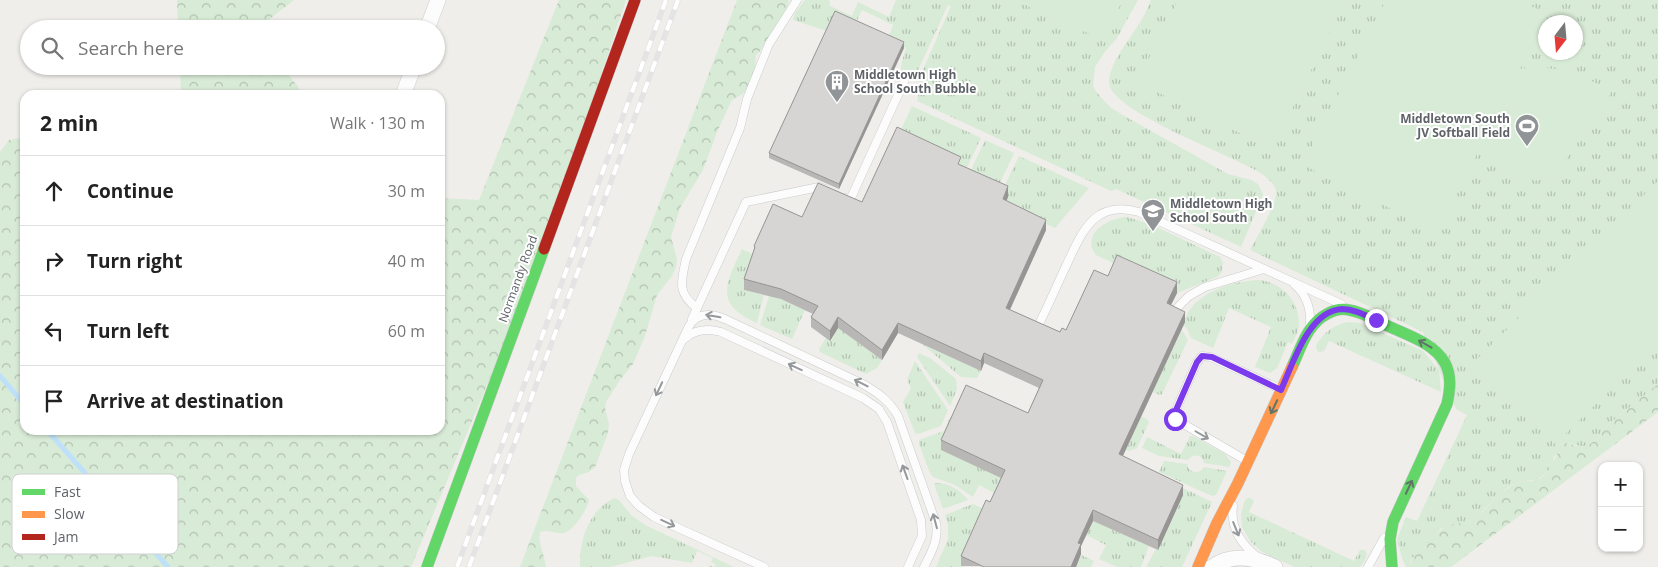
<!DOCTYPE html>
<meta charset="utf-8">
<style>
body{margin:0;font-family:"Open Sans",sans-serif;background:#f2f2f2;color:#222}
.controls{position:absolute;right:15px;bottom:15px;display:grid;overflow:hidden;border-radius:10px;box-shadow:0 1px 4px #0004}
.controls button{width:45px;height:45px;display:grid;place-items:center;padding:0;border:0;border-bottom:1px solid #e0e0e0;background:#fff;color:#222;font:25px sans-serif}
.compass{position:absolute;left:1538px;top:15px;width:45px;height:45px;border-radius:50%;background:#fff;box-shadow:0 1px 4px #0004;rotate:196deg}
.stop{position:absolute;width:15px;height:15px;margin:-11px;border:4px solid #7c3aed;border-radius:50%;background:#fff}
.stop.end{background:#7c3aed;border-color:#fff;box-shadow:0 1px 5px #0008}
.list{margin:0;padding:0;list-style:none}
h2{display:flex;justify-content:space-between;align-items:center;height:65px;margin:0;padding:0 20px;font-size:21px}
h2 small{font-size:16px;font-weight:400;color:#767676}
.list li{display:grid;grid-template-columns:32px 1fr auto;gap:15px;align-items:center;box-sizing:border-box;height:70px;padding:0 20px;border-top:1px solid #e0e0e0}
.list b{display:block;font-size:19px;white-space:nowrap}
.list em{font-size:16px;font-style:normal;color:#767676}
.icon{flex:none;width:28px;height:28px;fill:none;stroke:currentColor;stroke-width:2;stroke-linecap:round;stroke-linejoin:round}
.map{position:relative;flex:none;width:1658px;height:567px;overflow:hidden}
.search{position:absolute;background:#fff;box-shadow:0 1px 4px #0004;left:20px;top:20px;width:425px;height:55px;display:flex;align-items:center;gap:12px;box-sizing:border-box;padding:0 18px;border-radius:28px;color:#767676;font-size:19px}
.panel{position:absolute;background:#fff;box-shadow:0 1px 4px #0004;left:20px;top:90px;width:425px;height:345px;border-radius:15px}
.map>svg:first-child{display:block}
.grass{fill:url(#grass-tufts);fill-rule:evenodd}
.forest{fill:url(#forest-crowns)}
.pitch{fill:#d8ebd6}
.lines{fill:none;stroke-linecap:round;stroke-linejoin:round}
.stream{stroke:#bfe0f9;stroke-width:5}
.lane-casing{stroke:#cbcccc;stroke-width:9}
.street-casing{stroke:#cbcccc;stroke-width:16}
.fast-casing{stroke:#cacacb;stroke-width:12}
.slow-casing{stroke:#cacacb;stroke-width:12}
.jam-casing{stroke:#cacacb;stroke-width:12}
.lane{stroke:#fdfcfc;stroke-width:8}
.street{stroke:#fdfcfc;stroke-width:15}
.fast{stroke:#63d668;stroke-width:11}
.slow{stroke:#ff974d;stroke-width:11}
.jam{stroke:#b3261e;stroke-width:11}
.rail-casing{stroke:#e4e4e4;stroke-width:5.5}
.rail{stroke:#fff;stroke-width:4;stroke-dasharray:11;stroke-linecap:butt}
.wall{fill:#b8b7b5}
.shaded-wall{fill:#969594}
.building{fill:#d6d5d3;stroke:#969594}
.oneway{stroke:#96999c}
.oneway2{stroke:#607468}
.route{stroke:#7c3aed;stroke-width:6}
.labels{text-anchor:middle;stroke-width:4;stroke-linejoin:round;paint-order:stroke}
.poi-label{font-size:12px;font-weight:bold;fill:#5f6368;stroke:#fff;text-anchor:start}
.street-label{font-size:12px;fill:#5f6368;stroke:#fff}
.key{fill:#fff;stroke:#cfd0d2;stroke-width:1}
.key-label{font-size:14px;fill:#5f6368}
</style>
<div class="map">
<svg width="1658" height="567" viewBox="0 0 1658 567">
<defs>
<pattern id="grass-tufts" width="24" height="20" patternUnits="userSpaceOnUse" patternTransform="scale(1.25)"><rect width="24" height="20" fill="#d8ebd6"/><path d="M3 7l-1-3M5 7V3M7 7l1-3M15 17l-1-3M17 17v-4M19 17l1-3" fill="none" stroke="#b2c2b1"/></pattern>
<pattern id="forest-crowns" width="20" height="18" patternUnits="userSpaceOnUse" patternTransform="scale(1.25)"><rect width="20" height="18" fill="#d8ebd6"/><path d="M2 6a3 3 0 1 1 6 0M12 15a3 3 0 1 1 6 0" fill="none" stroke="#b2c2b1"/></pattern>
</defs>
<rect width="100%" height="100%" fill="#efeeea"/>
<g class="grass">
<path d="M805,0H829L830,6L852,16L858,2L889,17L896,0H1138L1117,38L1104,53L1095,67L1093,86L1097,93L1110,107L1126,117L1228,174L1251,180L1258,184L1263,194L1261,200L1241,247L1116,189L1111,191L917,101L921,83L918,81L951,6L948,5L914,79L901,73C901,63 903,58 906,48L888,38L893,25L862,10L856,23L827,31L793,20L795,13Z"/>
<path d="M1151,0H1658V384L1609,424L1597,439L1586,447L1566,443L1554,457L1552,467L1544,475L1538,479L1519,482L1508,487L1474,519L1464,524L1450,525L1440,529L1434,538L1418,551L1410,561V567H1406L1402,558L1397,539L1406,517L1417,521L1467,415L1456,409L1423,332L1250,250C1256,238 1278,203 1276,191C1275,184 1267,178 1262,174C1238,157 1106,111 1109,81C1111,61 1127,43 1137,27C1143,19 1147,9 1151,0ZM1546,22H1576V52H1546Z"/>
<polygon points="912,106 981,138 966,170 897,138"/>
<polygon points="985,140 1014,153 999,185 970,172"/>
<polygon points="1019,156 1089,188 1055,228 1042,222 1003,209 1001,193"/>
<path d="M1127,217L1150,224L1220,257L1223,263L1221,273L1217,277L1177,293L1096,255C1080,234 1108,218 1127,217Z"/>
<path d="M742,249L754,255L744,290L764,295L757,323C713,304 726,283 742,249Z"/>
<path d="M1257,280C1281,281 1300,301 1299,325C1298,332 1295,338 1292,344L1288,342L1277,368L1270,373L1255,367L1271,327L1229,308L1213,348L1191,338L1186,327L1183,326C1189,294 1229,282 1257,280Z"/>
<polygon points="769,296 774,297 774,296 805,310 792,339 760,325"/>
<path d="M1348,322L1360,323L1423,351L1439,370L1441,392L1329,341L1324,351L1320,352L1317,351L1316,346C1323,333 1333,325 1348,322Z"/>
<polygon points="838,328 882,360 877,368 866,374 820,352 819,349 826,338 831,341"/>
<polygon points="1182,330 1188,340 1162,394 1160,395 1152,392"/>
<polygon points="922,344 981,371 977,378 961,377"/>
<polygon points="919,353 930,358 956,379 957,389 950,406 917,357"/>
<polygon points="915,361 948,410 941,426 918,434 915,433 903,402 911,388 907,380"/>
<polygon points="1141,416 1148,420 1149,422 1137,448 1129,451 1126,450"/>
<polygon points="950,417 1005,480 998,495 979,485 973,497 955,485 933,477 930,473 919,444 919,440 944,431"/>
<path d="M1190,436H1193L1225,454L1231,462L1229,467L1204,463C1203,457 1198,454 1192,456L1188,460L1159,456L1142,448L1147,437L1181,454Z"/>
<polygon points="1127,461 1212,502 1182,567 1146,567 1156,549 1157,550"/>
<path d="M1164,461L1187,464L1189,469C1195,474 1200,473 1204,467L1227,471L1216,495L1212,496L1159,472Z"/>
<path d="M935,483C947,482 961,490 968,500L943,509L934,484Z"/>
<path d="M614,498L619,500L631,515L645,525L734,567H709L710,565L714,567L716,564L711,562L713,558L697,551L692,563L652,556L610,567H580C579,540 589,510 614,498Z"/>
<path d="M1247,498H1251L1254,501L1249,512L1354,561L1360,550H1365C1369,556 1364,562 1360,567H1295L1262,552L1250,541L1242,527L1241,514L1244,502Z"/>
<polygon points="973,504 986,510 962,567 936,567 948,539 948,526 945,515"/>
<polygon points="1093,521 1149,546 1141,567 1117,567 1099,559 1106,545 1086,535"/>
<polygon points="1081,555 1094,561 1091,567 1076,567"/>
</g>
<g class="forest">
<polygon points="177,0 294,0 257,29 178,29"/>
<polygon points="559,0 626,0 541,256 411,567 0,567 0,152 9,140 25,137 25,430 440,430 440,198 479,200"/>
<path d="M737,0H789C785,19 771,35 760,51L756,55L755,70L749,86L743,94L732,100L717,132L703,170L680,208L671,237L677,259L676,267L672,276L657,295L645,336L633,364L620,380L606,402L605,408L609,424L608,433L597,462L595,467L589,472L579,475L576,478V486L589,500C587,510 573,532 563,533C555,534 548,529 540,532C537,541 545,556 546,567H520Z"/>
<polygon points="180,66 282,66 304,95 181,95"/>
<path d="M1658,384V412L1451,567H1410C1411,553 1424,547 1433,538C1438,533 1440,529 1447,526C1456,522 1464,525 1473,519C1489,509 1499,491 1517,483C1524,480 1533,482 1539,479C1553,472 1553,454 1566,443L1576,446L1586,447L1597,439L1609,424Z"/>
</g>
<g class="pitch">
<polygon points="1017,0 1127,0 1126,3 1122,2 1109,26 1106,25 1103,31 1090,34 1083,31 1082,34 1054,18 1052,20"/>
<polygon points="1178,0 1346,0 1272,149 1137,82"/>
<path d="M1386,0H1519L1547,14L1520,69C1558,64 1579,74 1612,91L1556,174L1552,172L1549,178L1534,181L1529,177L1527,180L1480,148L1438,232L1303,165Z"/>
<polygon points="1657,182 1658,343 1555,444 1474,362"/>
</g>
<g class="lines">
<g class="stream">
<polyline points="0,376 25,405"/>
<polyline points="47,430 168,567"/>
</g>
<defs>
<g id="lane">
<polyline points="845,198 850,200 904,82"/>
<path d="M1295,285C1306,294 1311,309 1310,323"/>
<path d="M697,308C677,293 681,282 686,259L740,128L747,99L769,44L797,0"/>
<polyline points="1176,309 1189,296 1205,287 1264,269"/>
<polyline points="692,319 746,202 819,187 825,189"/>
<path d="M1040,322C1049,304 1057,285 1066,266C1082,232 1094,199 1139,212L1341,304"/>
<path d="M684,339C695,329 707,328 721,332L863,398L879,409L887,422L921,520L922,536L908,567"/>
<polyline points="1247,461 1175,419 1175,412 1197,362 1202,356 1211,357 1280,389"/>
<path d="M1233,506C1230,528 1242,546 1259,558"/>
<path d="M764,567L654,517L639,506L630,496L625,481L624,470L629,454L689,326C698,312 711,313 725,319L861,383C877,392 889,400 898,416L936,523C939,540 931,553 924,567"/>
<polyline points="1368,567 1384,538"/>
</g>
<g id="street">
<polyline points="427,29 438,0"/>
<polyline points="403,95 414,66"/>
<path d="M1212,567C1232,553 1254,557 1275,567"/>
</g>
<g id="fast">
<path d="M1292,367C1301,348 1307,324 1327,314C1334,310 1341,308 1349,310C1363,312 1375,320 1388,326C1407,335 1434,343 1445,363C1452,376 1450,390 1447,404L1393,522L1390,539L1392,567"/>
<polyline points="427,567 544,249"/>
</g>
<polyline id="slow" points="1198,567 1217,523 1238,483 1292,367"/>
<polyline id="jam" points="544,249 635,0"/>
</defs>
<use href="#lane" class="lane-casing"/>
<use href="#street" class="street-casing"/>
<use href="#fast" class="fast-casing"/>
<use href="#slow" class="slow-casing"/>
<use href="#jam" class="jam-casing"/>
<use href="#lane" class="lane"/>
<use href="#street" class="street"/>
<use href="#fast" class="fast"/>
<use href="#slow" class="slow"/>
<use href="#jam" class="jam"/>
<defs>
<g id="rail">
<polyline points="457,567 666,0"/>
<polyline points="469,567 678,0"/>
</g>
</defs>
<use href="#rail" class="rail-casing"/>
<use href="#rail" class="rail"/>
</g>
<g class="wall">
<polygon points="904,48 839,189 769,158 769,153"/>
<polygon points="961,165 1008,197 1006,201 1046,230 1010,310 1060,332 1066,330 1108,276 1177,293 1171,305 1185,322 1123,456 1183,495 1158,550 1093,521 1081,546 1081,554 1076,567 961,566 961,556 990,502 1001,478 941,450 941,440 1028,413 1039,388 984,363 981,371 898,333 882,360 838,328 830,341 811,327 811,317 813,314 781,299 744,290 744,279 754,251 754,246 802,217 862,202"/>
</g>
<g class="shaded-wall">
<polygon points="904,42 904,48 839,189 839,184"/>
<polygon points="1008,186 1008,197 1003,209 1003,199"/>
<polygon points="1046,220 1046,230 1006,318 1006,308"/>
<polygon points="1177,282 1177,293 1167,313 1167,303"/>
<polygon points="1185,312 1185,322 1119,464 1119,454"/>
<polygon points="838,317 838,328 830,341 830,331"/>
<polygon points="898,323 898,333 882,360 882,350"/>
<polygon points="984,353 984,363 981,371 981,361"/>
<polygon points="1183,485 1183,495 1158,550 1158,540"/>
<polygon points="1093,510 1093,521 1081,546 1081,554 1076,567 1071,567 1078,543"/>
</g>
<g class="building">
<polygon points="835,11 904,42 839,184 769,153"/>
<polygon points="897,127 961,157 958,164 1008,186 1003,199 1046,220 1006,308 1060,332 1062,328 1066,330 1094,270 1108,276 1117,255 1177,282 1167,303 1185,312 1119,454 1183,485 1158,540 1093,510 1078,543 1081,544 1071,567 984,567 961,556 986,500 990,502 1005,470 941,440 966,385 1028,413 1043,380 984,353 981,361 898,323 882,350 838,317 830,331 811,317 818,306 781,289 744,279 755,247 754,246 773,204 802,217 818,183 862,202"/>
</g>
<defs><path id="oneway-shaft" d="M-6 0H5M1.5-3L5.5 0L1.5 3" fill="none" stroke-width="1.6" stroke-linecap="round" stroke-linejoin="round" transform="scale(1.25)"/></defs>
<g class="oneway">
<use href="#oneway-shaft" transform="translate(713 316) rotate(-170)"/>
<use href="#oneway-shaft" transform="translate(795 367) rotate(-155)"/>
<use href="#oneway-shaft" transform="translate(861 383) rotate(-153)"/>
<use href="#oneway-shaft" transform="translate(659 389) rotate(115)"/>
<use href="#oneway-shaft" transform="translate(1202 435) rotate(30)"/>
<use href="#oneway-shaft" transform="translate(905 472) rotate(-110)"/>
<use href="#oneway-shaft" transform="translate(935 521) rotate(-105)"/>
<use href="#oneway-shaft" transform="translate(668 523) rotate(25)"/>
<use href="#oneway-shaft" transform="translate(1236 529) rotate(68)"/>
</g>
<g class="oneway2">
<use href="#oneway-shaft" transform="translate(1425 344) rotate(-151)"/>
<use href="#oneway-shaft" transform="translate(1274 407) rotate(115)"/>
<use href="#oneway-shaft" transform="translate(1409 487) rotate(-65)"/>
</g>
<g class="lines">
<path class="route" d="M1175,419L1176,410L1197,362L1202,356L1212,357L1281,390C1293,364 1308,311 1342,309C1354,309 1365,315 1376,320"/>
</g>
<defs>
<symbol id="building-pin" viewBox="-11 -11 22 30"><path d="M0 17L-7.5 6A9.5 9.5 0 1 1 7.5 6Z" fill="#919496" stroke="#fff"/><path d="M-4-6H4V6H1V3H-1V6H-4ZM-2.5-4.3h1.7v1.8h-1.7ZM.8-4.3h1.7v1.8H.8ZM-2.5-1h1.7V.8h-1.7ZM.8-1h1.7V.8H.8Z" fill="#fff"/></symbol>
<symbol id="stadium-pin" viewBox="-11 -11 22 30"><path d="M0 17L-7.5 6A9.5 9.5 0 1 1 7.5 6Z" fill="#919496" stroke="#fff"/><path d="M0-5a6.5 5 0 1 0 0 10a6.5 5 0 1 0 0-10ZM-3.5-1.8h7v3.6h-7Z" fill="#fff"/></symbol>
<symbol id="school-pin" viewBox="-11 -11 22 30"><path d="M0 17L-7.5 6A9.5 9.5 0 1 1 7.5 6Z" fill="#919496" stroke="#fff"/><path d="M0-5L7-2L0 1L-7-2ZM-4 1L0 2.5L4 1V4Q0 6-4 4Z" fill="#fff"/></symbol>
</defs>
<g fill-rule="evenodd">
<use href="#building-pin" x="823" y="68" width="28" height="38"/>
<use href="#stadium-pin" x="1513" y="112" width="28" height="38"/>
<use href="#school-pin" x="1139" y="197" width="28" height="38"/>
</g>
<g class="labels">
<g class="poi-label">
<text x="854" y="79">Middletown High<tspan x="854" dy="14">School South Bubble</tspan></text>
<text x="1510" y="123" text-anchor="end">Middletown South<tspan x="1510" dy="14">JV Softball Field</tspan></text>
<text x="1170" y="208">Middletown High<tspan x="1170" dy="14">School South</tspan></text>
</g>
<g class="street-label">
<text transform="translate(518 279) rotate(-70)" y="4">Normandy Road</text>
</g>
</g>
<rect x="12" y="474" width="166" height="80" rx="8" class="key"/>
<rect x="22" y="489" width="23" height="6" fill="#63d668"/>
<rect x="22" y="511" width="23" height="7" fill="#ff974d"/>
<rect x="22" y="534" width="23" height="6" fill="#b3261e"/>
<g class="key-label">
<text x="54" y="497">Fast</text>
<text x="54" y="519">Slow</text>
<text x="54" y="542">Jam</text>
</g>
</svg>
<div class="controls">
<button>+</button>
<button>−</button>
</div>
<svg class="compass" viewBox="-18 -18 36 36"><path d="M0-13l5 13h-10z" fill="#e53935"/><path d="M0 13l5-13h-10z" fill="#767676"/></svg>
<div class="stop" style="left:1175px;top:419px"></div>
<div class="stop end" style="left:1376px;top:320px"></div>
<div class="search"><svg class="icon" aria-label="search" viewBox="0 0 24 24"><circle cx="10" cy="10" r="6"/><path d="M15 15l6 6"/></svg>Search here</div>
<section class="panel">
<h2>2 min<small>Walk · 130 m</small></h2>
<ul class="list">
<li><svg class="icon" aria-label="ahead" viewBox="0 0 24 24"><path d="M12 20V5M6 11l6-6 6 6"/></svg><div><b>Continue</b></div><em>30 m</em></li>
<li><svg class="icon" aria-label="right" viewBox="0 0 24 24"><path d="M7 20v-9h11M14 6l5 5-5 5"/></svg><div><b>Turn right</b></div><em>40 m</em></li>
<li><svg class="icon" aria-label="left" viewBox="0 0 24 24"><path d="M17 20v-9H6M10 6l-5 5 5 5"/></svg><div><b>Turn left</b></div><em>60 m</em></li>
<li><svg class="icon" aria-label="arrive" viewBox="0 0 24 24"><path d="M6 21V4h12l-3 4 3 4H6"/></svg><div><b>Arrive at destination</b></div></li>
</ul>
</section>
</div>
